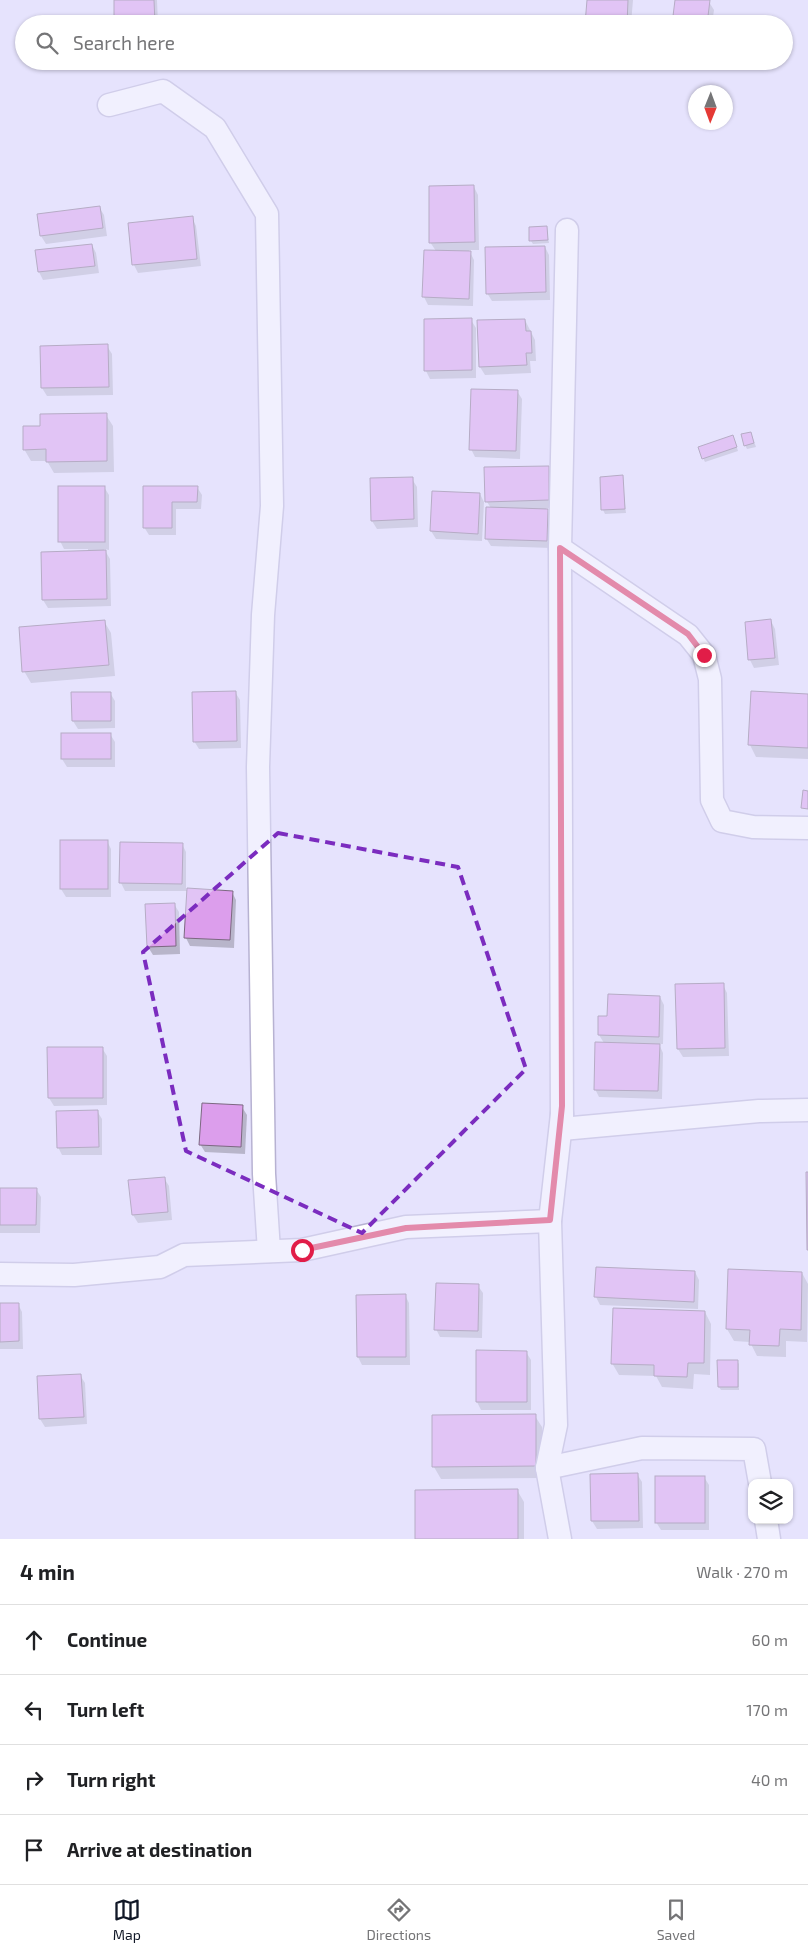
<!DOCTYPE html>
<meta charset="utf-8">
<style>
body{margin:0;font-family:"Exo 2",sans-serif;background:#f6f6f6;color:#202124}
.controls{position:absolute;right:15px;bottom:15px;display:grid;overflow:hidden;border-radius:10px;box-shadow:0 1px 4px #0004}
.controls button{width:45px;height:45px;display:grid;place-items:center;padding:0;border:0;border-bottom:1px solid #e0e0e0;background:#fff;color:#202124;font:25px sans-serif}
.compass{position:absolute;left:688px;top:85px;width:45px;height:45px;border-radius:50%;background:#fff;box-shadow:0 1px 4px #0004;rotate:181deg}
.stop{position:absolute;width:15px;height:15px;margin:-11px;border:4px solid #e11d48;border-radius:50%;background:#fff}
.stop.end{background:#e11d48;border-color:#fff;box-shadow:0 1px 5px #0008}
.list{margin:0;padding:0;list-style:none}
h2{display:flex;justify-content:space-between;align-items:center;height:65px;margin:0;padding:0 20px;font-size:21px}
h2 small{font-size:16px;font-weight:400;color:#757577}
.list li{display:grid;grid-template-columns:32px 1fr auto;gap:15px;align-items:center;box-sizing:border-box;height:70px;padding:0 20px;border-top:1px solid #e0e0e0}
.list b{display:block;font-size:19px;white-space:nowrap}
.list em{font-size:16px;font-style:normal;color:#757577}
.icon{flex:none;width:28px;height:28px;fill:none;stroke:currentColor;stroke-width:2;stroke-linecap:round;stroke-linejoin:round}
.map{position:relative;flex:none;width:808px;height:1539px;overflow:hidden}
.search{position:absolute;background:#fff;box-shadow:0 1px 4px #0004;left:15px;right:15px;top:15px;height:55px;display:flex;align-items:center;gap:12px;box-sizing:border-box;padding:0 18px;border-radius:28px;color:#757577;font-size:19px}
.sheet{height:345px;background:#fff}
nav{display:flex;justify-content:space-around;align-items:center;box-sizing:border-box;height:70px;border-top:1px solid #e0e0e0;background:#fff;font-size:14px;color:#757577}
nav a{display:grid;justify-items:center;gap:2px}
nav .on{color:#111827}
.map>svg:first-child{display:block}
.shadow{fill:#0003}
.building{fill:#dc9eec;stroke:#7c6881}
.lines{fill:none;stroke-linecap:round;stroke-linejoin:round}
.street-casing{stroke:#b7b2d2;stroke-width:25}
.street{stroke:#fff;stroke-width:22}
.route{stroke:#e11d48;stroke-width:6}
.marked{fill:none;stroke:#7b2cbf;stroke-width:4;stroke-dasharray:10 6;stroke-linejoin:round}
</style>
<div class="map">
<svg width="808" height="1539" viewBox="0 0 808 1539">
<rect width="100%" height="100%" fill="#e6e3fd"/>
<g class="shadow">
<polygon points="115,0 157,0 158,24 116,24"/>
<polygon points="588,0 633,0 631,24 587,24"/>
<polygon points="676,0 709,2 714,10 712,24 674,24"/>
<polygon points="474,187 478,195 479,250 469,250 474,260 473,306 428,305 424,297 425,251 436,251 430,242"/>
<polygon points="99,207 104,215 107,236 46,244 41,236 38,216"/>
<polygon points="192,218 196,226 201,266 138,273 134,265 129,224"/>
<polygon points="546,227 549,243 533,244 531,241"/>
<polygon points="92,245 96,253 99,273 43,280 39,272"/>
<polygon points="545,247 549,255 550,300 492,301 487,293"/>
<polygon points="425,320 471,320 476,328 476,378 430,379 426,371"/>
<polygon points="525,320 535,340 536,361 530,361 531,373 485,375 480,367"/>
<polygon points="107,346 112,354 113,395 47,396 42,388 42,347"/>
<polygon points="517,391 522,399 520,459 475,457 471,449"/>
<polygon points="106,415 113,426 114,472 54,473 47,461 31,461 24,449 41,427"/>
<polygon points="751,433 756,447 747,449 745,445"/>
<polygon points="735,441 738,451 705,462 703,458"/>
<polygon points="548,467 552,475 553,508 546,508 552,518 551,548 491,546 486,538 491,508 487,502"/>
<polygon points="622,477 626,513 605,514 603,510"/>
<polygon points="412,479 417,487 418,527 377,529 372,521"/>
<polygon points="104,487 109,495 109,550 104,549 110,559 111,606 48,608 43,600 42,553 88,552 88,549 64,549 60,541"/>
<polygon points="144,487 197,487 202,495 201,509 176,509 176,535 149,535 144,527"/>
<polygon points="480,494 484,502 482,541 436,539 431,531"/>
<polygon points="104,621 111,633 115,676 31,683 24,671"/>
<polygon points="771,621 775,629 779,665 754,668 750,660"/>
<polygon points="235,692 240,700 241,748 199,749 194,741"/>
<polygon points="752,692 808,695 808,759 756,757 750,745"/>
<polygon points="110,693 115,701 115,728 78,729 73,721"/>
<polygon points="110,734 115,742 115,767 67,767 62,759"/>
<polygon points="107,841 111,849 111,897 66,897 61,889"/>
<polygon points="182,844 186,852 186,890 232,892 236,900 234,948 190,946 186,938 188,891 125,891 121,883"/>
<polygon points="174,904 179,912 180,954 153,955 148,947"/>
<polygon points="723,985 727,993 729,1056 683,1057 678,1049"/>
<polygon points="660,997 664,1005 663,1044 659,1044 663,1053 662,1099 599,1097 595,1089 604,1043 599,1035 608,1018"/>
<polygon points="102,1048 107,1056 107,1105 54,1106 49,1098"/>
<polygon points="242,1107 247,1115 245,1154 205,1152 200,1144"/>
<polygon points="97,1111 102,1119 102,1155 62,1155 58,1147"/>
<polygon points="164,1178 169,1186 172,1220 138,1223 133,1215 130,1181"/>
<polygon points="0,1189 36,1189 41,1197 40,1233 0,1233"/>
<polygon points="597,1268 695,1272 699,1280 698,1309 600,1305 596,1297"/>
<polygon points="729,1271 802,1273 808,1284 807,1342 786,1341 786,1357 757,1356 750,1342 734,1341 727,1329"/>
<polygon points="478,1286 483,1293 482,1338 440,1337 436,1329"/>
<polygon points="405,1295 409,1303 410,1365 362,1365 358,1357 357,1296"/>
<polygon points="0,1304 18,1304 22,1312 23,1349 0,1349"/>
<polygon points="705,1312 711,1324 710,1375 694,1374 693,1389 662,1387 656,1376 619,1375 612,1363"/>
<polygon points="526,1352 531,1360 531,1410 481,1410 477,1402"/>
<polygon points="737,1361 739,1364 739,1390 721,1390 719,1387"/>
<polygon points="80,1375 85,1383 87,1424 45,1427 40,1419"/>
<polygon points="535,1416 542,1427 542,1478 441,1479 434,1467"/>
<polygon points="637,1474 642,1482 643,1528 597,1529 592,1521"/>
<polygon points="704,1477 709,1485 709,1530 661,1530 656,1522"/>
<polygon points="517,1490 524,1502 524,1539 416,1539"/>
</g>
<g class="building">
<polygon points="114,0 154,0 155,24 114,24"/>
<polygon points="587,0 628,0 627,24 585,24"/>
<polygon points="675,0 710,0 707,24 672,24"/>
<polygon points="474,185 475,242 429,243 429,186"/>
<polygon points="100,206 103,228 40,236 37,214"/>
<polygon points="193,216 197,259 132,265 128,223"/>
<polygon points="547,226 548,240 529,241 529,227"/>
<polygon points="92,244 95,266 38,272 35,250"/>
<polygon points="545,246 546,292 486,294 485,247"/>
<polygon points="424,250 471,251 469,299 422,297"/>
<polygon points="472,318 472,370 424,371 424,319"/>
<polygon points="525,319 526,331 531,331 532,353 526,353 527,365 479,367 477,320"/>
<polygon points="108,344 109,387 41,388 40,346"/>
<polygon points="471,389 518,390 516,451 469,450"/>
<polygon points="107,413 107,461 46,462 46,449 23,450 23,426 40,426 40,414"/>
<polygon points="751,432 754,443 744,446 741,434"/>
<polygon points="733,435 737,447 702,459 698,447"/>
<polygon points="549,466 549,500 485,502 484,467"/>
<polygon points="623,475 625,509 601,510 600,477"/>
<polygon points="413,477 414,519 371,521 370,478"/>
<rect x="58" y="486" width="47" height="56"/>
<polygon points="143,486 198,486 197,502 172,502 172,528 143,528"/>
<polygon points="432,491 480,493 478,534 430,531"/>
<polygon points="486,507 548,509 547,541 485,539"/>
<polygon points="106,550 107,599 42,600 41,552"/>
<polygon points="771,619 775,658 748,660 745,622"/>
<polygon points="105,620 109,665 22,672 19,627"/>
<polygon points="236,691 237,741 193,742 192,692"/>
<polygon points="751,691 808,694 808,748 748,745"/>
<polygon points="71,692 111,692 111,721 72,721"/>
<rect x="61" y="733" width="50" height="26"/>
<polygon points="803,790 808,791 808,809 801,808"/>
<rect x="60" y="840" width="48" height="49"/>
<polygon points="120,842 183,843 182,884 119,883"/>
<polygon points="187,888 233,891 230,940 184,938"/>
<polygon points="175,903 176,946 147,947 145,904"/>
<polygon points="724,983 725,1048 677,1049 675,984"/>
<polygon points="608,994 660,996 659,1037 598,1035 598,1016 607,1016"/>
<polygon points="595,1042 660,1044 658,1091 594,1090"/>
<polygon points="47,1047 103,1047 103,1098 48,1098"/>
<polygon points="202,1103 243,1105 241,1147 199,1145"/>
<polygon points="98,1110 99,1147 57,1148 56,1111"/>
<polygon points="806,1172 808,1172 808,1250 807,1250"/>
<polygon points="165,1177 168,1212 132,1215 128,1180"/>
<polygon points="0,1188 37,1188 36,1225 0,1225"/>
<polygon points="596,1267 695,1271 694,1302 594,1297"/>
<polygon points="728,1269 802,1272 801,1330 780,1329 779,1346 749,1345 750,1330 726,1329"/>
<polygon points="436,1283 479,1284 478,1331 434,1330"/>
<polygon points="406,1294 406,1357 357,1357 356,1295"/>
<polygon points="0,1303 19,1303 19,1341 0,1342"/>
<polygon points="613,1308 705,1311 704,1363 688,1363 687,1377 654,1376 654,1365 611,1364"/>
<polygon points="476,1350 527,1351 527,1402 476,1402"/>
<polygon points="717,1360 738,1360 738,1387 718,1387"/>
<polygon points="81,1374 84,1417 39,1419 37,1376"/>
<polygon points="536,1414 536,1466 432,1467 432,1415"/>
<polygon points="638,1473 639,1521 591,1521 590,1474"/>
<rect x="655" y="1476" width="50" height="47"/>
<polygon points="518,1489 518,1539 415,1539 415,1490"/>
</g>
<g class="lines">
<defs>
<g id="street">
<polyline points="109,105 163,91 215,128 267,214 272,506 263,615 258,767 264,1174 269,1251"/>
<polyline points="567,230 560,548 562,1129 759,1111 808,1110"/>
<polyline points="560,548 688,635 704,655 710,679 712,800 722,821 753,827 808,828"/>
<polyline points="0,1274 74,1275 160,1267 184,1255 302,1250 406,1227 550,1221"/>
<polyline points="547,1468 642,1448 754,1449 760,1483"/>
<polyline points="766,1520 769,1539"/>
<polyline points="560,1539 547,1468 556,1425 550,1221 562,1114"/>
</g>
</defs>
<use href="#street" class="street-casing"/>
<use href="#street" class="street"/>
</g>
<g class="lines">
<polyline class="route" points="302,1250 406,1228 550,1220 562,1106 560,548 688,634 704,655"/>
</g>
<path d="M0 0H808V1539H0ZM278,833L458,867L526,1069L362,1233L186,1151L143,952Z" fill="#e6e3fd" fill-opacity=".55" fill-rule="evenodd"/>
<path class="marked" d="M278,833L458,867L526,1069L362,1233L186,1151L143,952Z"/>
</svg>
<div class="controls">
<button><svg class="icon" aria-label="layers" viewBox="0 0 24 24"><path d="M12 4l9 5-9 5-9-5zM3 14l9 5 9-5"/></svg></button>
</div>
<svg class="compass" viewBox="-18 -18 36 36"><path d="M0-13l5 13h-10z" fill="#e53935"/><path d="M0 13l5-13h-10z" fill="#757577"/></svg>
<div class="stop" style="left:302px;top:1250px"></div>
<div class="stop end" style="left:704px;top:655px"></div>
<div class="search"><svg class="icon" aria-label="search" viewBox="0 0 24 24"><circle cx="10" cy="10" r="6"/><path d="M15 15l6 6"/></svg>Search here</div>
</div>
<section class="sheet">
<h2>4 min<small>Walk · 270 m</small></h2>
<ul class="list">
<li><svg class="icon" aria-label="ahead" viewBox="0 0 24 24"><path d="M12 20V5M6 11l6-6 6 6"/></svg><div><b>Continue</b></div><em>60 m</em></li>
<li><svg class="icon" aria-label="left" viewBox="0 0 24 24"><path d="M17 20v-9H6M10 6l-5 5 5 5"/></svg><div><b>Turn left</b></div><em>170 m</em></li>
<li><svg class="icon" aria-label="right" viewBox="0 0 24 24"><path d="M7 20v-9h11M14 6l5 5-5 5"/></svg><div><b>Turn right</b></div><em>40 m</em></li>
<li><svg class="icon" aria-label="arrive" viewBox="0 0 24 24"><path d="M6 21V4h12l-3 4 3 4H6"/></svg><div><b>Arrive at destination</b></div></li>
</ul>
</section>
<nav>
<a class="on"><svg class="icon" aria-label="map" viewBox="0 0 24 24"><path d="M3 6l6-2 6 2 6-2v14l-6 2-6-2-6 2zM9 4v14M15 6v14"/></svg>Map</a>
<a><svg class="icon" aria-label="directions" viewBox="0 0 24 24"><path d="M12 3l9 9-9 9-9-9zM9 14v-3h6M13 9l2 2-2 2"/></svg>Directions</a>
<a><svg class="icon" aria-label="saved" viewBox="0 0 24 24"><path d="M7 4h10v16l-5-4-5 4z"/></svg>Saved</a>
</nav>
